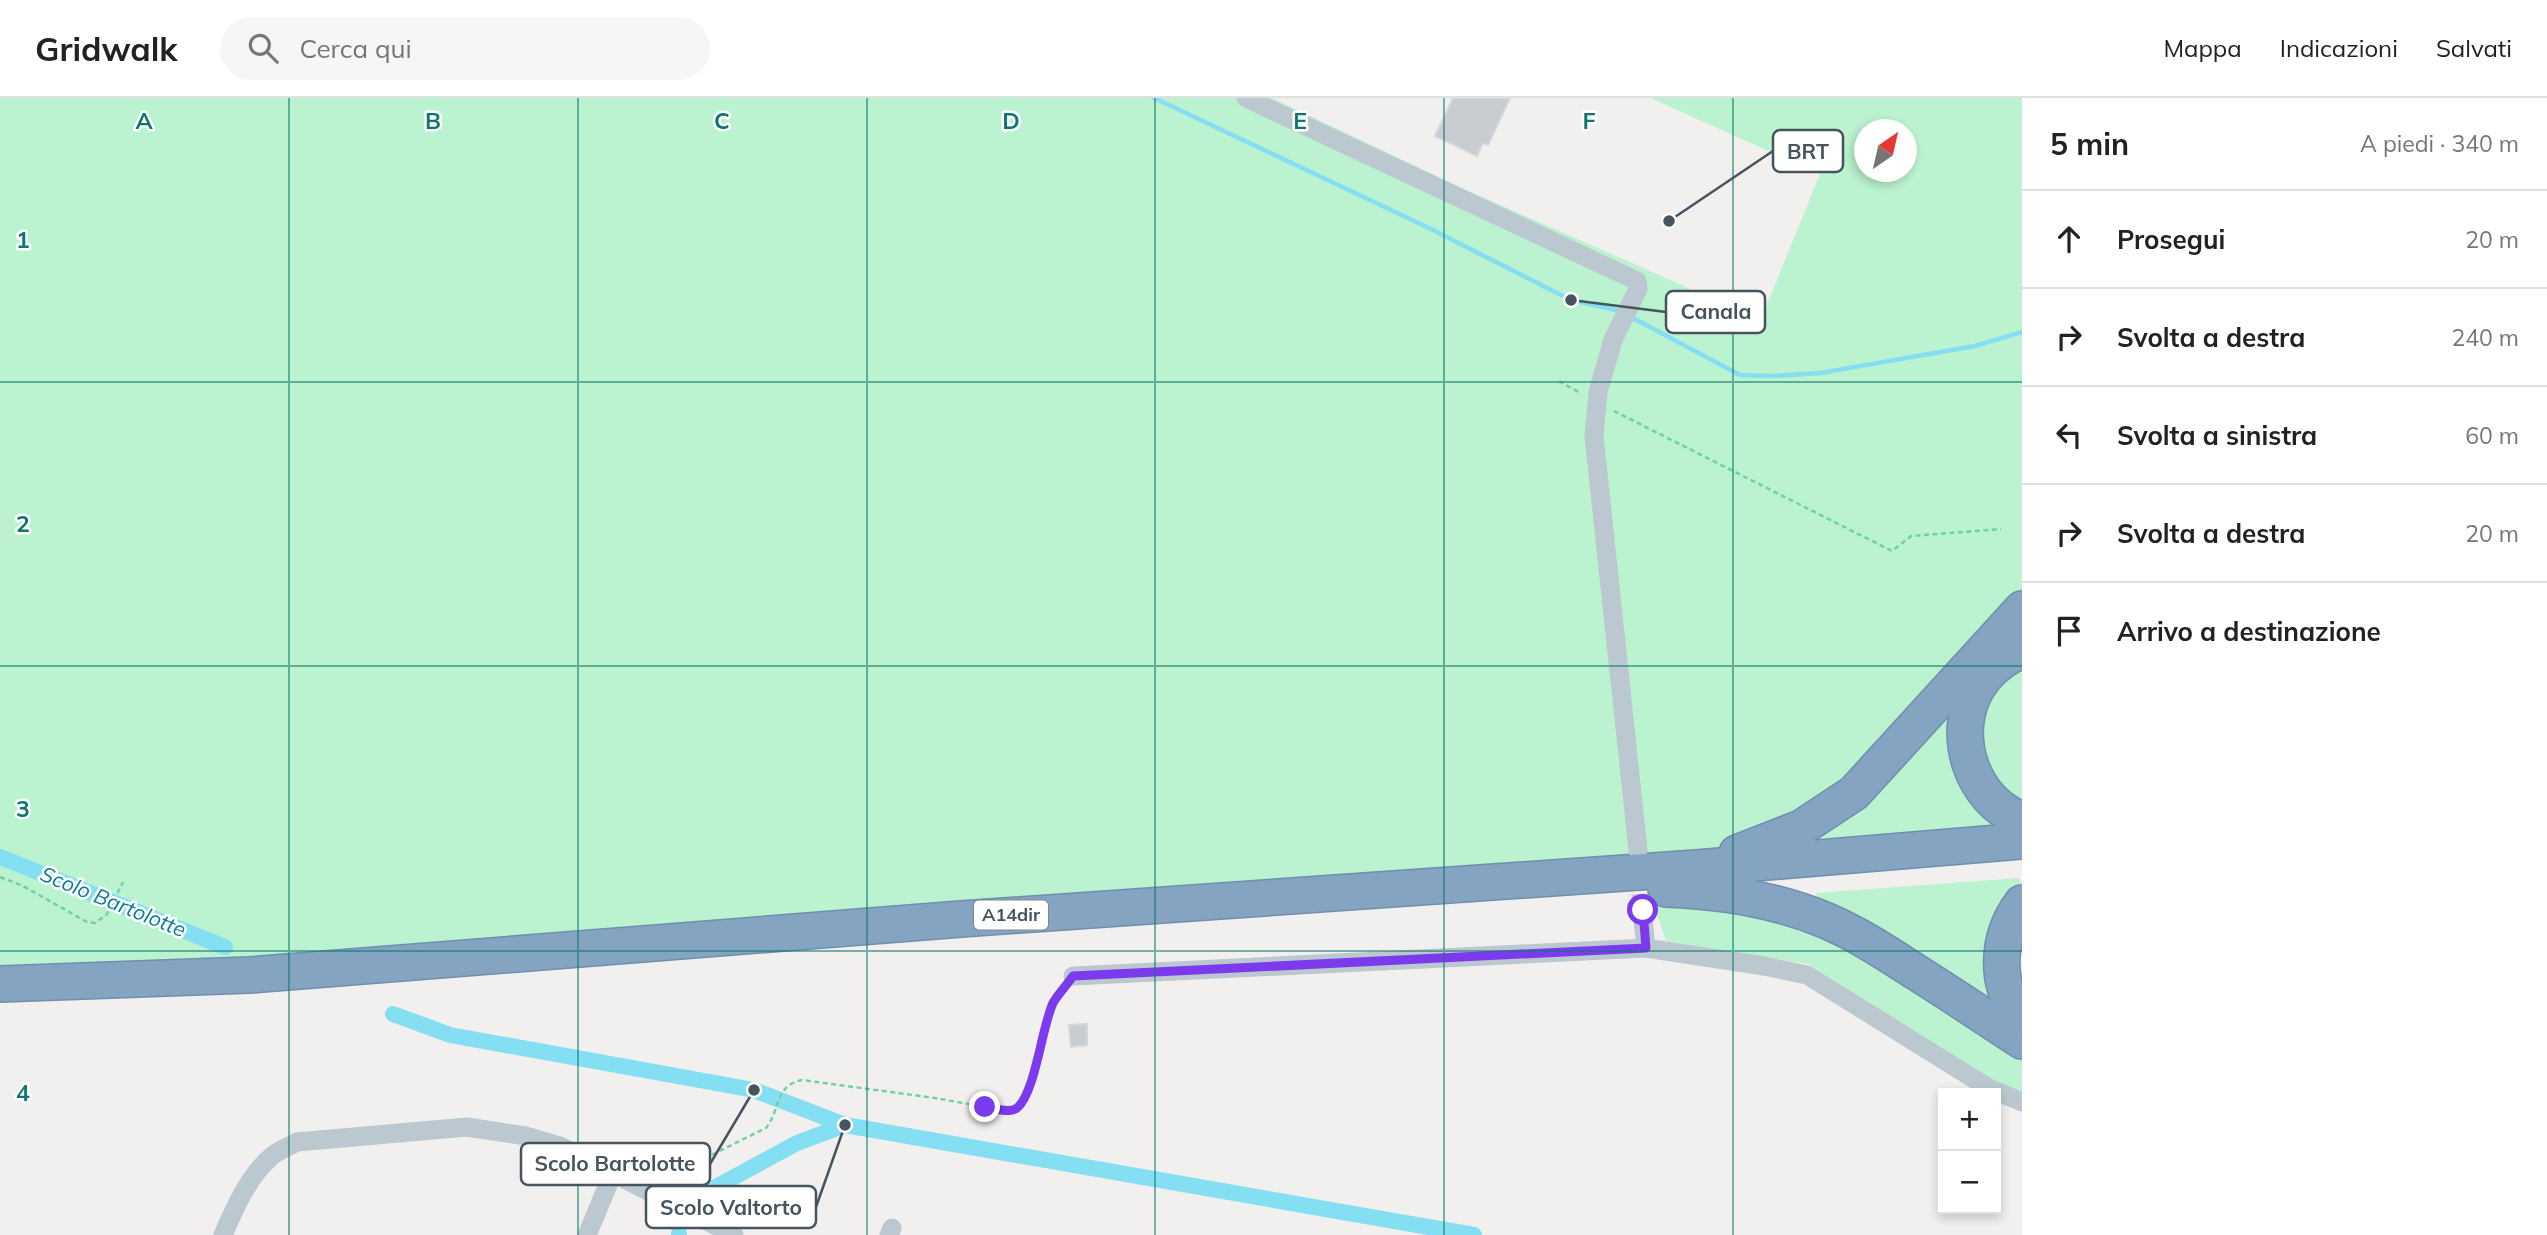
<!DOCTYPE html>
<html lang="it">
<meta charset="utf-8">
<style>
body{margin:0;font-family:Mulish,sans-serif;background:#f6f6f6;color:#222}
.controls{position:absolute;right:21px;bottom:21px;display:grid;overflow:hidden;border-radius:0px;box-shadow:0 4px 10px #0003}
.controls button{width:63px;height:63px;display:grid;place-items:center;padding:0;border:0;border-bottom:2px solid #e0e0e0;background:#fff;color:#222;font:35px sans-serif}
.compass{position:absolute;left:1854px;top:21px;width:63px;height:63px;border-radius:50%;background:#fff;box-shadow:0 4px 10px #0003;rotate:34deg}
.stop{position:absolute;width:21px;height:21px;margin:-16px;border:5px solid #7c3aed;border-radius:50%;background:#fff}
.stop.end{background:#7c3aed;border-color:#fff;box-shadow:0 2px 7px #0008}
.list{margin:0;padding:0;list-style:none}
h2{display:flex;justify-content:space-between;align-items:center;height:91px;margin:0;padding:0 28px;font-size:30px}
h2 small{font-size:23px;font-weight:400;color:#767676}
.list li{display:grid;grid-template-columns:46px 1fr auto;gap:21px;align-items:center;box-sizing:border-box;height:98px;padding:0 28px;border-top:2px solid #e0e0e0}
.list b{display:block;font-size:26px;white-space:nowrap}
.list em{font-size:23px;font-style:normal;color:#767676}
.icon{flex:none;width:38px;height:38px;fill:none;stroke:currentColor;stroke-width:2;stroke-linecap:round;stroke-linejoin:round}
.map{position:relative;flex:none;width:2022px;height:1137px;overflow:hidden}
header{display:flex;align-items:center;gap:42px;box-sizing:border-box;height:98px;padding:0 35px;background:#fff;border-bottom:2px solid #e0e0e0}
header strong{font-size:33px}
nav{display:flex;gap:38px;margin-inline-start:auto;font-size:24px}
.search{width:490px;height:63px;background:#f6f6f6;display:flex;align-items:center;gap:18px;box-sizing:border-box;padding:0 24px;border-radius:38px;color:#767676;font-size:26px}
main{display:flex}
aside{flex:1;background:#fff}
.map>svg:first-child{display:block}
.green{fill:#bbf2cf;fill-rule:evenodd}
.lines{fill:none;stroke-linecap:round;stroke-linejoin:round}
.stream{stroke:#85dff2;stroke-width:4.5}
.canal{stroke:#85dff2;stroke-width:16}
.building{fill:#c9cdd2;stroke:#d3d6db;stroke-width:2}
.street-tunnel{stroke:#c7c8cb;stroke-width:19;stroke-dasharray:19 10;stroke-linecap:butt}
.highway-casing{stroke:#6f8fae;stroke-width:38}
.path{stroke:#70d39f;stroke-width:2.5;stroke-dasharray:5 3.5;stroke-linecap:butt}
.street{stroke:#bcc8cf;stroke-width:19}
.highway{stroke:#84a4c2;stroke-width:35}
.route{stroke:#7c3aed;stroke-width:9}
.grid{fill:none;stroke:#0f766e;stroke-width:2;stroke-opacity:0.55}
.labels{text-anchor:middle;stroke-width:5;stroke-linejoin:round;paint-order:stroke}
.shield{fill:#fff;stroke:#7e878e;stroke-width:2}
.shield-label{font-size:18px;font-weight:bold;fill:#46545e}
.water-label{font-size:21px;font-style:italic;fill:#057b95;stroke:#fff}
.grid-label{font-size:23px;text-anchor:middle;font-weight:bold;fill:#0f766e;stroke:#fff;stroke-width:5;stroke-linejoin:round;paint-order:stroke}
.leader{fill:none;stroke:#46545e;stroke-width:2.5}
.callout-dot{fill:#46545e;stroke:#fff;stroke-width:2.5}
.callout{fill:#fff;stroke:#46545e;stroke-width:2.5}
.callout-label{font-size:21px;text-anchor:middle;font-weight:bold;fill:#46545e}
</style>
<header>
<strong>Gridwalk</strong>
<div class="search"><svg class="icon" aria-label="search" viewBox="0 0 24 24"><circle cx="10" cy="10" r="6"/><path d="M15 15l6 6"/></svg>Cerca qui</div>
<nav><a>Mappa</a><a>Indicazioni</a><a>Salvati</a></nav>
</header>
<main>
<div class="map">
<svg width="2022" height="1137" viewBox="0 0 2022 1137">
<rect width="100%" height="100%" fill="#f2efef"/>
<g class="green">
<path d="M0,0H1272L1460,89L1677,185L1759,226L1820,76L1650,0H2022V496L1842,693L1742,745L1691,755L350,854L69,871L0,872ZM1864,32H1906V74H1864Z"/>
<polygon points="2022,563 2022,712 1978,667 1978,612"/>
<polygon points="1957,596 1993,719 1993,729 1819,741 1818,731"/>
<polygon points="2019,780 2021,785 2002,811 2005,911 1818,802 1816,795"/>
<polygon points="1743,805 1801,816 2022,952 2022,994 1997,986 1808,866 1666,843 1654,808"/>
</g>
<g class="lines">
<g class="stream">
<polyline points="1154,0 1427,129 1571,202 1620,213"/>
<polyline points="1631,219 1740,277 1772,278 1820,275 1975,248 2022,234"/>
</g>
<g class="canal">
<polyline points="0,759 225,849"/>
<polyline points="393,916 450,937 754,992 845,1027"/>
<polyline points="703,1096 797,1045 845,1027 1474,1137"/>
<polyline points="679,1137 679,1136"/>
</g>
</g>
<g class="building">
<polygon points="1453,0 1510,0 1488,47 1483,45 1477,58 1435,38"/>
<polygon points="1087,926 1087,947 1071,949 1069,927"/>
</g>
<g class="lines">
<polyline class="street-tunnel" points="1639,767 1642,812"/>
<defs>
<g id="highway">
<path d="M2022,552C2003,560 1988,572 1977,590C1950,636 1971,703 2022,722"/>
<polyline points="1737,755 1801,730 1854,695 2022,511"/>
<path d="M1666,791C1722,793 1775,801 1827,823C1860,837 1889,857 1919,876C1954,898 1988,921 2022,943"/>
<path d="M2022,805C1997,838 1993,887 2022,919"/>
<polyline points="0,886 249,877 961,821 1696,770 2022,743"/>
</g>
</defs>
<use href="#highway" class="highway-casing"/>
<g class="path">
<polyline points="1559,283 1580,295"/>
<polyline points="1614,313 1892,453 1911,438 2001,431"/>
<polyline points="0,779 23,788 87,824 95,825 107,816 123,784"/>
<path d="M675,1089L687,1069L766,1030C781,1011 774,988 802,982L935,1000L1008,1013L1016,1011C1044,980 1037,927 1063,892"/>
</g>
<g class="street">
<polyline points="1246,0 1637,183 1638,191 1613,242 1598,294 1594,338 1638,752"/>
<polyline points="1642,812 1646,850"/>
<polyline points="1073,878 1646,850 1764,868 1807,877 1987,989 2022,1004"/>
<path d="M223,1137C235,1109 249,1077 273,1057C280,1052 290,1048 297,1044L467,1029L526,1038L560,1048L734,1137"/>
<polyline points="587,1137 613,1075"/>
<polyline points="889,1137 892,1130"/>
</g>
<use href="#highway" class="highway"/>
</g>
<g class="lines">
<path class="route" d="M985,1009C995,1010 1009,1016 1017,1010C1035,996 1042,928 1053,905C1058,896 1067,887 1073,878L1646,850L1643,812"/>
</g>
<path class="grid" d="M289,0V1137M578,0V1137M867,0V1137M1155,0V1137M1444,0V1137M1733,0V1137M0,284H2022M0,568H2022M0,853H2022"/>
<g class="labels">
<rect class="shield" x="974" y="802.5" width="74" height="29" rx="5"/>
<g class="shield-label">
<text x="1011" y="823">A14dir</text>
</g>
<g class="water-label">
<text transform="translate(113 804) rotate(22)" y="7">Scolo Bartolotte</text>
</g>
</g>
<g class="grid-label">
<text x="144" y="31">A</text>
<text x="433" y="31">B</text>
<text x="722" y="31">C</text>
<text x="1011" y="31">D</text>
<text x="1300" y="31">E</text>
<text x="1589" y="31">F</text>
<text x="23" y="150">1</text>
<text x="23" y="434">2</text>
<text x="23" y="719">3</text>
<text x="23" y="1003">4</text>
</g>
<path class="leader" d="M1669 123L1773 53M1571 202L1666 214M754 992L710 1066M845 1027L816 1109"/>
<g class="callout-dot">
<circle cx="1669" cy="123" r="7"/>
<circle cx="1571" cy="202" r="7"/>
<circle cx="754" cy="992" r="7"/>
<circle cx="845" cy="1027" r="7"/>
</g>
<g class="callout">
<rect x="1773" y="32" width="70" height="42" rx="7"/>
<rect x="1666" y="193" width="99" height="42" rx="7"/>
<rect x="521" y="1045" width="189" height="42" rx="7"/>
<rect x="646" y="1088" width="170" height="42" rx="7"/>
</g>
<g class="callout-label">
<text x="1808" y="61">BRT</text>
<text x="1716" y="221">Canala</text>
<text x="615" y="1073">Scolo Bartolotte</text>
<text x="731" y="1117">Scolo Valtorto</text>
</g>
</svg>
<div class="controls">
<button>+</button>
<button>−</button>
</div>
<svg class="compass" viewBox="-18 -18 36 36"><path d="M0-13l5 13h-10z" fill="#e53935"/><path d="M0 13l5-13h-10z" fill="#767676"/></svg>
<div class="stop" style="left:1643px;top:812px"></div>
<div class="stop end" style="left:985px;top:1009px"></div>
</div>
<aside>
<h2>5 min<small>A piedi · 340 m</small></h2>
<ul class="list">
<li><svg class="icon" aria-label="ahead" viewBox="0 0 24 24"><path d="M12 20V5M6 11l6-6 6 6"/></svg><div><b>Prosegui</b></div><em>20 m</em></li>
<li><svg class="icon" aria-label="right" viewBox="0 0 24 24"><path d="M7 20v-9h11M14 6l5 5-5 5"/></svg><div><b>Svolta a destra</b></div><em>240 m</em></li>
<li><svg class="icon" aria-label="left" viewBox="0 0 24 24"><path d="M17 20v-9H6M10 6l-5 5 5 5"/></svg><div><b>Svolta a sinistra</b></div><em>60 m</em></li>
<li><svg class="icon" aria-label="right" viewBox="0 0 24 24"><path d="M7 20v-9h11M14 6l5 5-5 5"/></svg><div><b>Svolta a destra</b></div><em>20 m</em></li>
<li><svg class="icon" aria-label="arrive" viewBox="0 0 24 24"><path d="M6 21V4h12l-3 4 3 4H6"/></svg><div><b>Arrivo a destinazione</b></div></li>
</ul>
</aside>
</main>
